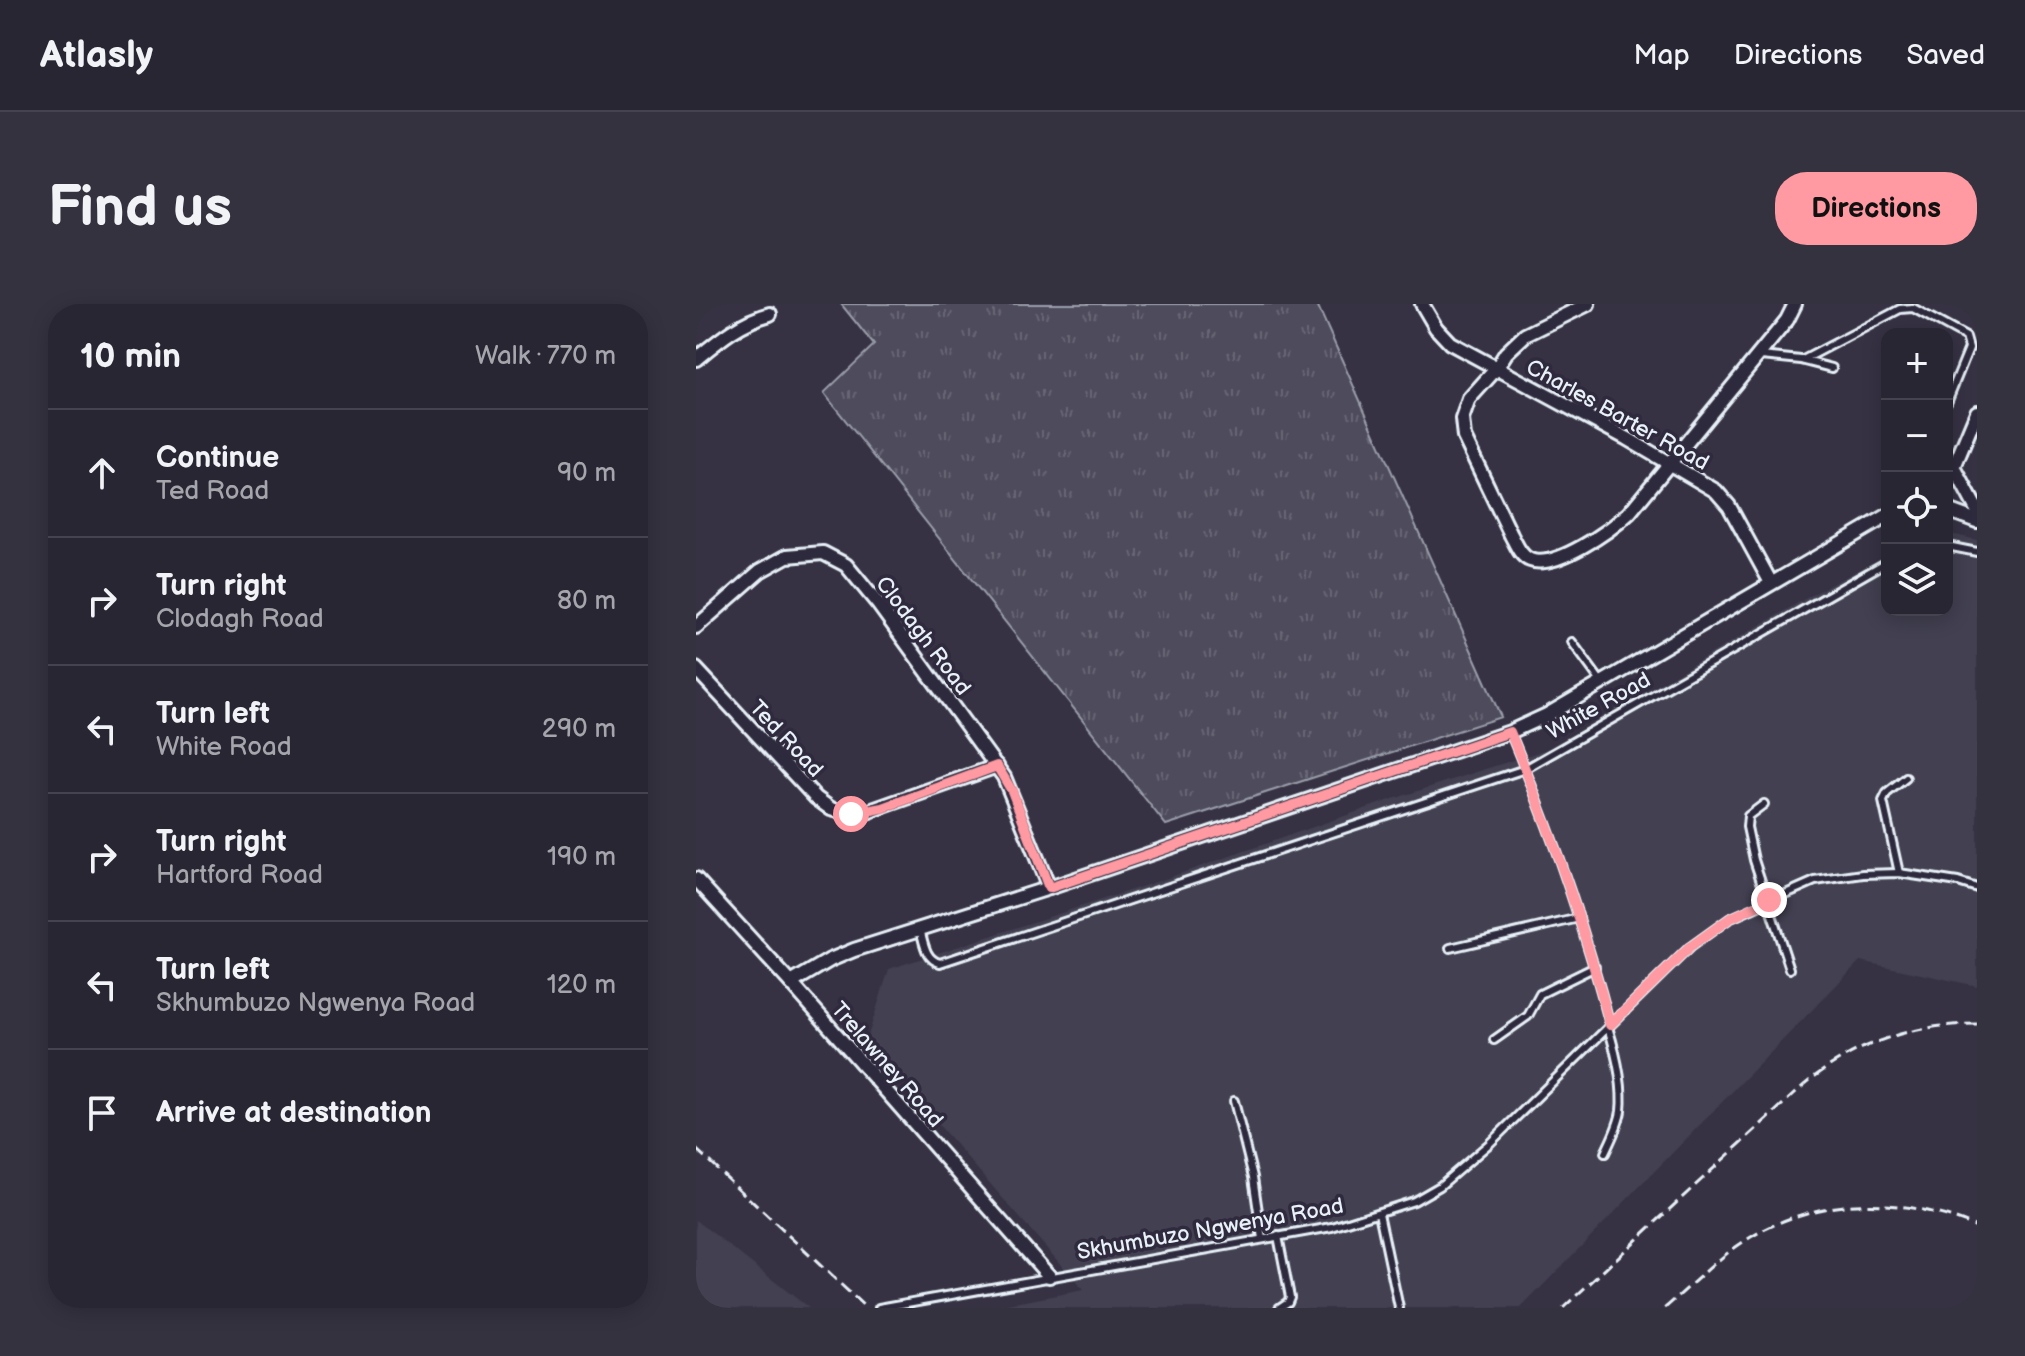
<!DOCTYPE html>
<meta charset="utf-8">
<style>
body{margin:0;font-family:"Balsamiq Sans",sans-serif;background:#34323f;color:#f1f3f6}
.controls{position:absolute;right:24px;top:24px;display:grid;overflow:hidden;border-radius:16px;box-shadow:0 4px 20px #0003}
.controls button{width:72px;height:72px;display:grid;place-items:center;padding:0;border:0;border-bottom:2px solid #44434e;background:#282633;color:#f1f3f6;font:40px sans-serif}
.stop{position:absolute;width:24px;height:24px;margin:-18px;border:6px solid #ff9aa2;border-radius:50%;background:#fff}
.stop.end{background:#ff9aa2;border-color:#fff;box-shadow:0 2px 8px #0008}
.list{margin:0;padding:0;list-style:none}
h2{display:flex;justify-content:space-between;align-items:center;height:104px;margin:0;padding:0 32px;font-size:34px}
h2 small{font-size:26px;font-weight:400;color:#a5a5ac}
.list li{display:grid;grid-template-columns:52px 1fr auto;gap:24px;align-items:center;box-sizing:border-box;height:128px;padding:0 32px;border-top:2px solid #44434e}
.list b{display:block;font-size:30px;white-space:nowrap}
.list p{margin:0;font-size:26px;white-space:nowrap;color:#a5a5ac}
.list em{font-size:26px;font-style:normal;color:#a5a5ac}
.icon{flex:none;width:44px;height:44px;fill:none;stroke:currentColor;stroke-width:2;stroke-linecap:round;stroke-linejoin:round}
.map{position:relative;flex:none;width:1281px;height:1004px;overflow:hidden;border-radius:32px}
header{display:flex;align-items:center;gap:48px;box-sizing:border-box;height:112px;padding:0 40px;background:#282633;border-bottom:2px solid #44434e}
header strong{font-size:38px}
nav{display:flex;gap:44px;margin-inline-start:auto;font-size:28px}
.intro{display:flex;align-items:center;justify-content:space-between;box-sizing:border-box;height:192px;padding:0 48px}
h1{margin:0;font-size:56px}
.button{padding:20px 36px;border-radius:32px;background:#ff9aa2;color:#111;font-size:28px;font-weight:700}
main{display:flex;gap:48px;padding:0 48px}
aside{flex:1;background:#282633;border-radius:32px;box-shadow:0 4px 20px #0003}
.map>svg:first-child{display:block}
.built{fill:#433f51}
.grass{fill:url(#grass-tufts);stroke:#9a9eaa;stroke-width:2}
.lines{fill:none;stroke-linecap:round;stroke-linejoin:round}
.service-casing{stroke:#e8f1f8;stroke-width:12}
.minor-casing{stroke:#e8f1f8;stroke-width:18}
.service{stroke:#2f2a3d;stroke-width:6}
.minor{stroke:#2f2a3d;stroke-width:12}
.rail{stroke:#e8f1f8;stroke-width:3;stroke-dasharray:12 6;stroke-linecap:butt}
.route{stroke:#ff9aa2;stroke-width:10}
.labels{text-anchor:middle;stroke-width:7;stroke-linejoin:round;paint-order:stroke}
.street-label{font-size:22px;fill:#e8f1f8;stroke:#2f2a3d}
</style>
<header>
<strong>Atlasly</strong>
<nav><a>Map</a><a>Directions</a><a>Saved</a></nav>
</header>
<div class="intro"><h1>Find us</h1><a class="button">Directions</a></div>
<main>
<aside>
<h2>10 min<small>Walk · 770 m</small></h2>
<ul class="list">
<li><svg class="icon" aria-label="ahead" viewBox="0 0 24 24"><path d="M12 20V5M6 11l6-6 6 6"/></svg><div><b>Continue</b><p>Ted Road</p></div><em>90 m</em></li>
<li><svg class="icon" aria-label="right" viewBox="0 0 24 24"><path d="M7 20v-9h11M14 6l5 5-5 5"/></svg><div><b>Turn right</b><p>Clodagh Road</p></div><em>80 m</em></li>
<li><svg class="icon" aria-label="left" viewBox="0 0 24 24"><path d="M17 20v-9H6M10 6l-5 5 5 5"/></svg><div><b>Turn left</b><p>White Road</p></div><em>290 m</em></li>
<li><svg class="icon" aria-label="right" viewBox="0 0 24 24"><path d="M7 20v-9h11M14 6l5 5-5 5"/></svg><div><b>Turn right</b><p>Hartford Road</p></div><em>190 m</em></li>
<li><svg class="icon" aria-label="left" viewBox="0 0 24 24"><path d="M17 20v-9H6M10 6l-5 5 5 5"/></svg><div><b>Turn left</b><p>Skhumbuzo Ngwenya Road</p></div><em>120 m</em></li>
<li><svg class="icon" aria-label="arrive" viewBox="0 0 24 24"><path d="M6 21V4h12l-3 4 3 4H6"/></svg><div><b>Arrive at destination</b></div></li>
</ul>
</aside>
<div class="map">
<svg width="1281" height="1004" viewBox="0 0 1281 1004">
<defs>
<pattern id="grass-tufts" width="24" height="20" patternUnits="userSpaceOnUse" patternTransform="scale(2)"><rect width="24" height="20" fill="#4d4b5c"/><path d="M3 7l-1-3M5 7V3M7 7l1-3M15 17l-1-3M17 17v-4M19 17l1-3" fill="none" stroke="#676574"/></pattern>
</defs>
<rect width="100%" height="100%" fill="#363244"/>
<filter id="ink" filterUnits="userSpaceOnUse"><feTurbulence type="fractalNoise" baseFrequency=".0125" numOctaves="2"/><feDisplacementMap in="SourceGraphic" scale="16" xChannelSelector="R" yChannelSelector="G"/><feConvolveMatrix kernelMatrix="1 2 1 2 8 2 1 2 1" color-interpolation-filters="sRGB"/></filter>
<g filter="url(#ink)">
<g class="built">
<polygon points="1251,229 1281,236 1281,682 1164,657 825,1004 292,1004 387,986 170,738 193,665 463,577 694,496 854,444 1119,289 1191,251 1191,306 1251,306"/>
<polygon points="0,916 113,1004 0,1004"/>
</g>
<polygon class="grass" points="145,0 621,0 805,413 470,521 128,89 178,41"/>
<g class="lines">
<defs>
<g id="service">
<polyline points="1065,52 1105,56 1136,64"/>
<polyline points="1107,56 1204,5 1217,4 1270,33 1273,44 1251,98"/>
<polyline points="1251,242 1281,248"/>
<polyline points="876,338 906,379"/>
<path d="M814,428C854,524 888,621 914,721"/>
<polyline points="1068,500 1052,512 1051,523 1058,556 1094,665"/>
<polyline points="1203,569 1187,497 1191,489 1210,474"/>
<path d="M224,625C228,639 229,655 244,659L829,465L1191,258"/>
<polyline points="754,644 883,614"/>
<polyline points="798,736 832,712 844,690 899,663"/>
<polyline points="538,797 557,873 566,935"/>
<path d="M909,849C915,836 923,821 925,807C928,780 920,749 912,723"/>
<polyline points="683,909 703,1004"/>
<polyline points="582,932 594,993 592,998 583,1004"/>
<polyline points="183,1004 636,923 718,897 744,882 794,839 994,643 1033,615 1119,577 1167,570 1203,569 1262,578 1281,584"/>
</g>
<g id="minor">
<polyline points="726,0 740,24 754,39 930,134 1020,187 1033,202 1075,279"/>
<path d="M892,0L829,31L810,49L800,65L773,95L766,115L768,133L815,231C820,240 824,252 834,256C859,266 915,226 933,209L1091,16L1099,0"/>
<path d="M0,55C23,36 44,18 74,10"/>
<polyline points="1258,163 1281,206"/>
<polyline points="1251,171 1258,163 1281,108"/>
<polyline points="1251,206 1281,217"/>
<polyline points="0,323 64,267 91,252 127,249 150,261 182,300 308,473 353,584"/>
<polyline points="0,365 120,494 135,505 155,510 168,509 301,462"/>
<polyline points="0,575 95,679 353,972"/>
<polyline points="95,679 134,656 158,646 353,584 814,428 851,411 1191,212"/>
</g>
</defs>
<use href="#service" class="service-casing"/>
<use href="#minor" class="minor-casing"/>
<use href="#service" class="service"/>
<use href="#minor" class="minor"/>
<g class="rail">
<polyline points="0,845 170,1004"/>
<path d="M867,1004L1099,789C1150,742 1212,720 1281,720"/>
<path d="M969,1004C997,980 1023,952 1055,933C1125,891 1207,892 1281,923"/>
</g>
</g>
</g>
<g class="lines" filter="url(#ink)">
<path class="route" d="M155,510L187,504L301,462L316,487L353,584L814,428C854,524 888,621 914,721L994,643L1033,615L1073,596"/>
</g>
<g class="labels">
<g class="street-label">
<text transform="translate(922 110) rotate(29)" y="8">Charles Barter Road</text>
<text transform="translate(228 331) rotate(53)" y="8">Clodagh Road</text>
<text transform="translate(902 401) rotate(-29)" y="8">White Road</text>
<text transform="translate(91 434) rotate(47)" y="8">Ted Road</text>
<text transform="translate(192 760) rotate(49)" y="8">Trelawney Road</text>
<text transform="translate(514 924) rotate(-10)" y="8">Skhumbuzo Ngwenya Road</text>
</g>
</g>
</svg>
<div class="controls">
<button>+</button>
<button>−</button>
<button><svg class="icon" aria-label="locate" viewBox="0 0 24 24"><circle cx="12" cy="12" r="6"/><path d="M12 2v4M12 18v4M2 12h4M18 12h4"/></svg></button>
<button><svg class="icon" aria-label="layers" viewBox="0 0 24 24"><path d="M12 4l9 5-9 5-9-5zM3 14l9 5 9-5"/></svg></button>
</div>
<div class="stop" style="left:155px;top:510px"></div>
<div class="stop end" style="left:1073px;top:596px"></div>
</div>
</main>
